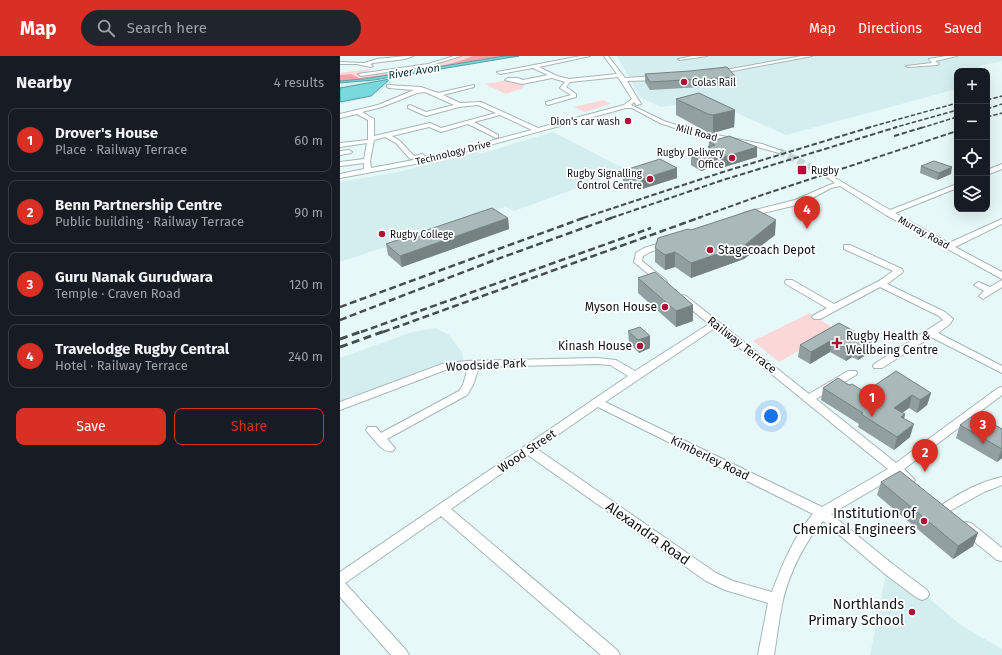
<!DOCTYPE html>
<meta charset="utf-8">
<style>
body{margin:0;font-family:"Fira Sans",sans-serif;background:#20242c;color:#f1f3f6}
.controls{position:absolute;right:12px;top:12px;display:grid;overflow:hidden;border-radius:8px;box-shadow:0 4px 16px #0002}
.controls button{width:36px;height:36px;display:grid;place-items:center;padding:0;border:0;border-bottom:1px solid #363941;background:#171b24;color:#f1f3f6;font:20px sans-serif}
.you{position:absolute;left:431px;top:360px;width:14px;height:14px;margin:-10px;border:3px solid #fff;border-radius:50%;background:#1a73e8;box-shadow:0 0 0 6px #1a73e833}
.badge{display:grid;place-items:center;width:26px;height:26px;border-radius:50%;background:#d93025;color:#fff;font-size:13px;font-weight:700}
.pin{position:absolute;translate:-50% -33px;filter:drop-shadow(0 1px 2px #0008)}
.pin::after{content:'';position:absolute;top:21px;width:14px;height:12px;background:inherit;clip-path:polygon(0 0,100% 0,50% 100%)}
.list{margin:0;padding:0;list-style:none}
h2{display:flex;justify-content:space-between;align-items:center;height:52px;margin:0;padding:0 16px;font-size:17px}
h2 small{font-size:13px;font-weight:400;color:#9ea1a6}
.list li{display:grid;grid-template-columns:26px 1fr auto;gap:12px;align-items:center;box-sizing:border-box;height:64px;margin:0 8px 8px;padding:0 8px;border:1px solid #363941;border-radius:8px}
.list b{display:block;font-size:15px;white-space:nowrap}
.list p{margin:0;font-size:13px;white-space:nowrap;color:#9ea1a6}
.list em{font-size:13px;font-style:normal;color:#9ea1a6}
.actions{display:flex;gap:8px;padding:12px 16px}
.actions a{flex:1;padding:9px 0;border:1px solid #d93025;border-radius:8px;text-align:center;font-size:14px;color:#d93025}
.actions .main{background:#d93025;color:#fff}
.icon{flex:none;width:22px;height:22px;fill:none;stroke:currentColor;stroke-width:2;stroke-linecap:round;stroke-linejoin:round}
.map{position:relative;flex:none;width:662px;height:599px;overflow:hidden}
header{display:flex;align-items:center;gap:24px;box-sizing:border-box;height:56px;padding:0 20px;background:#d93025;color:#fff}
header strong{font-size:19px}
nav{display:flex;gap:22px;margin-inline-start:auto;font-size:14px}
.search{width:280px;height:36px;background:#20242c;display:flex;align-items:center;gap:10px;box-sizing:border-box;padding:0 14px;border-radius:22px;color:#9ea1a6;font-size:15px}
main{display:flex}
aside{flex:1;background:#171b24}
.map>svg:first-child{display:block}
.built{fill:#d4eeef}
.green{fill:#fbd7d8}
.forest{fill:#f1a4a8}
.water{fill:#78d9dc;stroke:#589ea0}
.lines{fill:none;stroke-linecap:round;stroke-linejoin:round}
.minor-tunnel{stroke:#c6d6d6;stroke-width:7;stroke-dasharray:7 3.5;stroke-linecap:butt}
.minor-casing{stroke:#a5b6b6;stroke-width:2}
.minor{fill:#fff;fill-rule:evenodd}
.rail-far3{stroke:#454e4e;stroke-width:1.5;stroke-dasharray:4.5 2;stroke-linecap:butt}
.rail-far2{stroke:#454e4e;stroke-width:2;stroke-dasharray:5.5 2.5;stroke-linecap:butt}
.rail-far1{stroke:#454e4e;stroke-width:2.5;stroke-dasharray:7 3.5;stroke-linecap:butt}
.rail{stroke:#454e4e;stroke-width:3;stroke-dasharray:8 4.5;stroke-linecap:butt}
.wall{fill:#919fa0}
.shaded-wall{fill:#768282}
.building{fill:#a9b9ba;stroke:#768282}
.poi-dot{fill:#aa1439;stroke:#fff;stroke-width:1.5}
.labels{text-anchor:middle;stroke-width:3.5;stroke-linejoin:round;paint-order:stroke}
.far-poi-label{font-size:10px;fill:#0d1313;stroke:#fff;text-anchor:start}
.far-street-label{font-size:10px;fill:#0d1313;stroke:#fff}
.far-water-label{font-size:11px;font-style:italic;fill:#003132;stroke:#fff}
.poi-label{font-size:12px;fill:#0d1313;stroke:#fff;text-anchor:start}
.street-label{font-size:12px;fill:#0d1313;stroke:#fff}
.near-poi-label{font-size:14px;fill:#0d1313;stroke:#fff;text-anchor:end}
.near-street-label{font-size:14px;fill:#0d1313;stroke:#fff}
</style>
<header>
<strong>Map</strong>
<div class="search"><svg class="icon" aria-label="search" viewBox="0 0 24 24"><circle cx="10" cy="10" r="6"/><path d="M15 15l6 6"/></svg>Search here</div>
<nav><a>Map</a><a>Directions</a><a>Saved</a></nav>
</header>
<main>
<aside>
<h2>Nearby<small>4 results</small></h2>
<ul class="list">
<li><span class="badge">1</span><div><b>Drover's House</b><p>Place · Railway Terrace</p></div><em>60 m</em></li>
<li><span class="badge">2</span><div><b>Benn Partnership Centre</b><p>Public building · Railway Terrace</p></div><em>90 m</em></li>
<li><span class="badge">3</span><div><b>Guru Nanak Gurudwara</b><p>Temple · Craven Road</p></div><em>120 m</em></li>
<li><span class="badge">4</span><div><b>Travelodge Rugby Central</b><p>Hotel · Railway Terrace</p></div><em>240 m</em></li>
</ul>
<div class="actions"><a class="main">Save</a><a>Share</a></div>
</aside>
<div class="map">
<svg width="662" height="599" viewBox="0 0 662 599">
<rect width="100%" height="100%" fill="#e7f8f9"/>
<g class="built">
<polygon points="277,0 662,0 662,5 640,10 641,15 617,15 617,33 446,79 370,45 320,51 300,41"/>
<polygon points="52,22 54,22 51,27 32,41 0,48 0,29"/>
<polygon points="213,76 287,114 174,155 165,151 0,206 0,126 62,115 137,96 140,98"/>
<polygon points="96,272 109,279 122,296 123,306 114,307 107,306 92,310 0,346 0,302 72,276"/>
<polygon points="546,518 572,528 622,570 662,593 662,599 530,599"/>
</g>
<g class="green">
<path d="M122,0H133C103,13 52,17 19,22L11,18L0,19V17L30,13L29,15L19,18L95,9Z"/>
<polygon points="162,25 176,25 184,29 183,32 166,38 145,28"/>
<polygon points="264,44 270,48 245,56 234,51"/>
<polygon points="470,257 496,274 439,306 413,285"/>
</g>
<path class="forest" d="M133,0H165L24,23L0,25V19L11,18L19,22C52,17 103,13 133,0Z"/>
<g class="water">
<polygon points="165,0 179,0 34,24 0,27 0,25 24,23"/>
<polygon points="50,23 31,40 0,46 0,32"/>
</g>
<g class="lines">
<polyline class="minor-tunnel" points="439,95 490,121"/>
<defs>
<g id="minor">
<polygon points="66,0 73,0 65,3 33,7 30,8 33,10 31,11 16,8 0,8 0,6 24,7 37,3"/>
<polygon points="114,0 121,0 88,10 21,20 18,18 88,8"/>
<path d="M241,0H250L199,11L217,20L229,23L277,18L264,0H268L285,22L317,20L320,22L317,24L287,25L301,48L296,49L294,46L291,49L324,65L352,74L422,88L442,95L439,97L421,92L349,77L320,67L292,52H286L91,105L0,122V118L24,113V107L0,110V106L24,103L27,87L0,91V87L28,84V64L17,58L0,62V58L38,49L74,34L49,32L47,31V29L81,31L98,37L134,29V31L103,39L120,47L141,46L198,72L284,49L292,43L278,21L230,26L226,31L236,38V41L208,49L206,48V46L231,39L220,32L225,26L212,22L182,28L165,24L168,22H178L183,24L208,19L193,12L160,18L157,16ZM85,36L114,49L86,56L70,49L68,50V52L86,60L119,51L138,49L156,57L101,72L90,67L34,80V63L22,56L42,51L77,37ZM160,59L192,74L90,101L31,112L30,105L34,84L45,81L56,87L70,103L82,102L85,100L82,98L74,100L60,85L52,80L89,71L101,76L128,68L156,82L158,81V79L134,66Z"/>
<polygon points="353,0 367,0 340,4 338,3"/>
<polygon points="462,0 472,0 377,18 374,16"/>
<polygon points="606,0 617,0 595,5 599,8 597,9 568,11 566,10 592,7 589,3"/>
<polygon points="9,94 12,96 11,97 0,99 0,95"/>
<polygon points="662,108 662,113 647,119 647,114"/>
<polygon points="490,119 550,154 617,128 617,132 555,157 609,187 662,163 662,168 615,191 662,216 662,223 546,159 500,130 491,132 461,148 406,161 402,159 403,157 455,144 487,130 495,127 487,121"/>
<polygon points="327,185 331,187 330,189 310,196 303,200 302,205 326,224 327,226 326,228 320,228 294,206 296,197 304,192"/>
<polygon points="504,189 510,189 562,213 563,215 562,217 547,228 605,256 613,263 610,268 598,277 662,310 662,317 591,281 542,312 534,312 533,310 534,308 603,264 599,260 540,231 480,263 474,263 472,261 474,259 487,252 446,228 445,226 446,224 452,224 494,248 539,225 553,215 504,193"/>
<polygon points="662,224 662,231 643,243 639,240 644,235 634,229 638,226 650,231"/>
<path d="M343,239L346,240L469,338L508,315H516L517,317L516,319L476,343L556,407L658,332L662,331V339L564,413L575,424L573,427C565,430 561,425 556,420L491,458L555,510L587,534L589,538L587,542L582,544L577,542L545,518L483,465C465,485 449,518 443,544C439,562 437,581 434,599H418L428,547L385,534L366,525L188,399L111,453L277,594L280,599H261L101,460L5,527L66,594L69,599H51L0,541V516L288,320L270,309L257,308L139,311L133,329L127,339L47,383L55,392L53,395C43,398 35,384 28,377L26,374L28,371H36L41,377L119,335L123,329L128,311L108,313L0,354V346L102,308L126,305L257,302L276,304L295,315L369,268L340,244L339,242ZM375,272L548,413L482,451L265,346ZM258,351L473,458C454,480 442,509 432,536L393,525L376,517L197,393Z"/>
<path d="M662,421V429L644,436L608,456L604,458L600,456L598,453L600,450C620,437 639,426 662,421Z"/>
<polygon points="626,466 631,467 662,492 662,505 657,504 621,475 620,471 621,467"/>
</g>
</defs>
<use href="#minor" class="minor-casing"/>
<use href="#minor" class="minor"/>
<g class="rail-far3">
<polyline points="647,44 662,40"/>
<polyline points="647,53 662,48"/>
<polyline points="647,61 662,57"/>
<polyline points="527,72 617,47"/>
<polyline points="553,72 617,54"/>
<polyline points="581,72 617,61"/>
</g>
<g class="rail-far2">
<polyline points="554,80 584,71"/>
<polyline points="243,162 383,116 531,71"/>
<polyline points="271,162 383,124 557,71"/>
<polyline points="358,162 422,139 617,75"/>
</g>
<g class="rail-far1">
<polyline points="0,251 246,161"/>
<polyline points="0,264 152,205 274,161"/>
<polyline points="21,276 311,172"/>
<polyline points="43,276 361,161"/>
</g>
<g class="rail">
<polyline points="0,283 23,275"/>
<polyline points="0,291 45,275"/>
</g>
</g>
<g class="wall">
<polygon points="305,18 396,21 396,29 310,34 305,26"/>
<polygon points="336,43 395,54 394,71 373,77 367,76 336,59"/>
<polygon points="369,86 417,91 417,101 381,112 377,110 361,115 351,109 351,100 368,95"/>
<polygon points="581,110 611,118 597,124 580,117"/>
<polygon points="282,115 337,122 299,134 283,125"/>
<polygon points="168,162 169,173 62,211 48,199 46,188"/>
<polygon points="351,174 435,179 404,203 351,222 335,211 325,214 315,206 315,192"/>
<polygon points="298,222 353,265 336,271 298,237"/>
<polygon points="499,267 532,285 529,297 518,304 512,301 506,305 490,296 470,308 458,301 460,289"/>
<polygon points="288,275 310,292 299,297 289,287"/>
<polygon points="509,329 525,336 591,337 587,349 577,357 569,352 562,357 565,358 564,363 570,381 554,394 518,371 519,368 481,344 483,332"/>
<polygon points="620,369 662,373 662,402 657,406 616,382"/>
<polygon points="541,426 638,477 633,490 613,503 537,439"/>
</g>
<g class="shaded-wall">
<polygon points="395,54 394,71 373,77 373,59"/>
<polygon points="417,91 417,101 381,112 381,102"/>
<polygon points="377,100 377,110 361,115 361,105"/>
<polygon points="612,111 611,118 597,124 599,117"/>
<polygon points="337,112 337,122 299,134 299,124"/>
<polygon points="168,162 169,173 62,211 60,200"/>
<polygon points="436,164 435,179 404,203 351,222 351,207"/>
<polygon points="335,196 335,211 325,214 325,199"/>
<polygon points="353,249 353,265 336,271 336,255"/>
<polygon points="310,280 310,292 299,297 298,284"/>
<polygon points="492,284 490,296 470,308 471,296"/>
<polygon points="532,285 529,297 518,304 520,292"/>
<polygon points="514,289 512,301 506,305 508,293"/>
<polygon points="591,337 587,349 577,357 580,344"/>
<polygon points="572,339 569,352 551,365 554,352"/>
<polygon points="565,358 562,371 561,361"/>
<polygon points="574,368 570,381 554,394 557,381"/>
<polygon points="662,393 662,402 657,406"/>
<polygon points="638,477 633,490 613,503 618,490"/>
</g>
<g class="building">
<polygon points="387,11 396,21 310,26 305,18 350,15"/>
<polygon points="359,37 395,54 373,59 368,58 336,43"/>
<polygon points="389,80 417,91 381,102 377,100 361,105 351,100 373,93 368,91 375,89 369,86"/>
<polygon points="320,103 337,112 299,124 282,115"/>
<polygon points="594,105 612,111 599,117 581,110"/>
<polygon points="152,152 168,162 60,200 46,188"/>
<polygon points="415,153 436,164 405,189 351,207 335,196 325,199 315,192 318,182 348,173 351,174"/>
<polygon points="315,216 353,249 336,255 298,222"/>
<polygon points="499,267 532,285 520,292 514,289 508,293 492,284 471,296 460,289"/>
<polygon points="300,271 310,280 298,284 288,275"/>
<polygon points="556,315 591,337 580,344 572,339 554,352 565,358 561,361 574,368 557,381 521,358 523,357 483,332 498,322 509,329 512,328 525,336"/>
<polygon points="635,358 662,373 662,393 620,369"/>
<polygon points="560,415 638,477 618,490 541,426"/>
</g>
<g class="poi-dot">
<circle cx="344" cy="26" r="4"/>
<circle cx="288" cy="65" r="4"/>
<circle cx="392" cy="102" r="4"/>
<rect x="457" y="109" width="10" height="10" rx="2"/>
<circle cx="310" cy="123" r="4"/>
<circle cx="42" cy="178" r="4"/>
<circle cx="370" cy="194" r="4"/>
<circle cx="325" cy="251" r="4"/>
<path d="M495 281h4v4h4v4h-4v4h-4v-4h-4v-4h4z"/>
<circle cx="300" cy="290" r="4"/>
<circle cx="584" cy="465" r="4"/>
<circle cx="572" cy="556" r="4"/>
</g>
<g class="labels">
<g class="far-poi-label">
<text x="352" y="30">Colas Rail</text>
<text x="280" y="69" text-anchor="end">Dion's car wash</text>
<text x="384" y="100" text-anchor="end">Rugby Delivery<tspan x="384" dy="12">Office</tspan></text>
<text x="471" y="118">Rugby</text>
<text x="302" y="121" text-anchor="end">Rugby Signalling<tspan x="302" dy="12">Control Centre</tspan></text>
<text x="50" y="182">Rugby College</text>
</g>
<g class="far-street-label">
<text transform="translate(357 76) rotate(15)" y="4">Mill Road</text>
<text transform="translate(113 96) rotate(-14)" y="4">Technology Drive</text>
<text transform="translate(584 176) rotate(29)" y="4">Murray Road</text>
</g>
<g class="far-water-label">
<text transform="translate(74 15) rotate(-9)" y="4">River Avon</text>
</g>
<g class="poi-label">
<text x="378" y="198">Stagecoach Depot</text>
<text x="317" y="255" text-anchor="end">Myson House</text>
<text x="506" y="284">Rugby Health &amp;<tspan x="506" dy="14">Wellbeing Centre</tspan></text>
<text x="292" y="294" text-anchor="end">Kinash House</text>
</g>
<g class="street-label">
<text transform="translate(402 289) rotate(38)" y="4">Railway Terrace</text>
<text transform="translate(146 309) rotate(-3)" y="4">Woodside Park</text>
<text transform="translate(187 395) rotate(-34)" y="4">Wood Street</text>
<text transform="translate(370 402) rotate(26)" y="4">Kimberley Road</text>
</g>
<g class="near-poi-label">
<text x="576" y="462">Institution of<tspan x="576" dy="16">Chemical Engineers</tspan></text>
<text x="564" y="553">Northlands<tspan x="564" dy="16">Primary School</tspan></text>
</g>
<g class="near-street-label">
<text transform="translate(308 477) rotate(35)" y="5">Alexandra Road</text>
</g>
</g>
</svg>
<div class="controls">
<button>+</button>
<button>−</button>
<button><svg class="icon" aria-label="locate" viewBox="0 0 24 24"><circle cx="12" cy="12" r="6"/><path d="M12 2v4M12 18v4M2 12h4M18 12h4"/></svg></button>
<button><svg class="icon" aria-label="layers" viewBox="0 0 24 24"><path d="M12 4l9 5-9 5-9-5zM3 14l9 5 9-5"/></svg></button>
</div>
<div class="you"></div>
<div class="pin badge" style="left:532px;top:361px">1</div>
<div class="pin badge" style="left:585px;top:416px">2</div>
<div class="pin badge" style="left:643px;top:388px">3</div>
<div class="pin badge" style="left:467px;top:173px">4</div>
</div>
</main>
